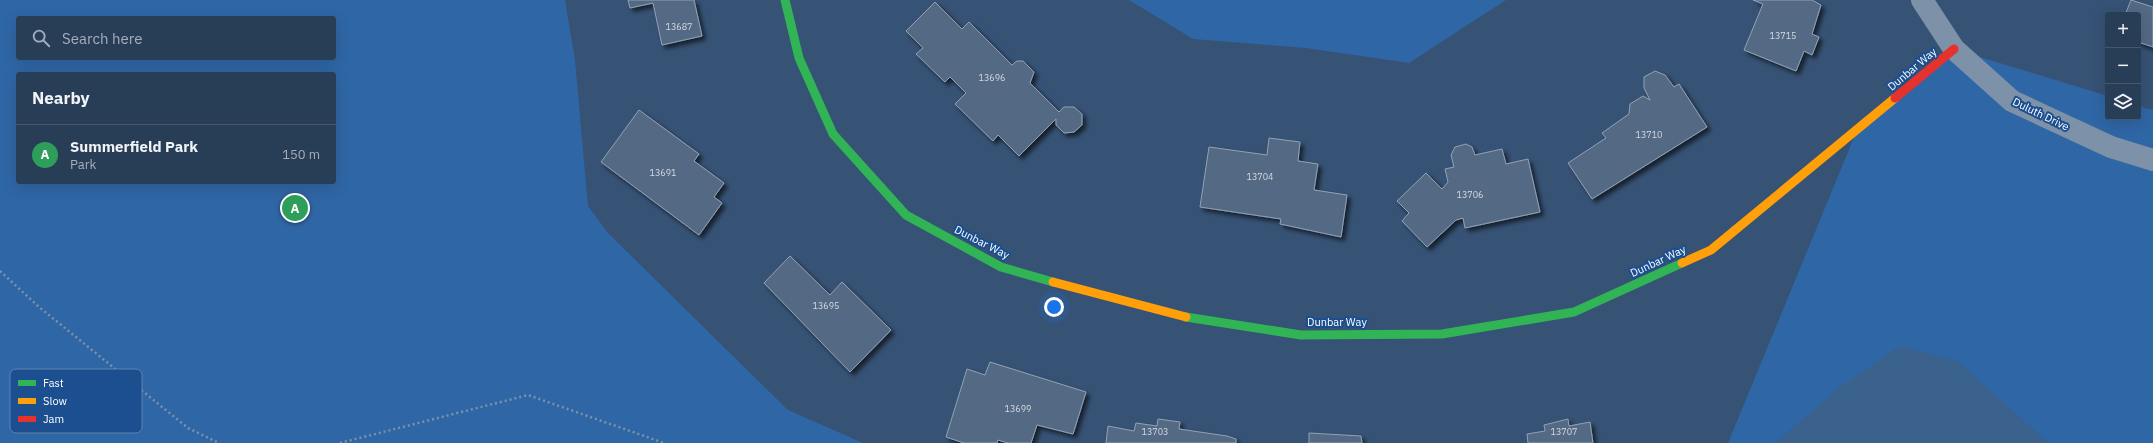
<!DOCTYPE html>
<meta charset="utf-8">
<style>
body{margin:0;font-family:"IBM Plex Sans",sans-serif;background:#344961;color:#f1f3f6}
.controls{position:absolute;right:12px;top:12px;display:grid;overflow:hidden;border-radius:4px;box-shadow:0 4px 16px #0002}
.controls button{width:36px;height:36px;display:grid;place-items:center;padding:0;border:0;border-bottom:1px solid #44576d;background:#283e57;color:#f1f3f6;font:20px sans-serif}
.you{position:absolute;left:1054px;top:307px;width:14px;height:14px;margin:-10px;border:3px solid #fff;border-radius:50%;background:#1a73e8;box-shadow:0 0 0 6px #1a73e833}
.badge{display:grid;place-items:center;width:26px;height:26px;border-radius:50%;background:#8c9099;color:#fff;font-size:13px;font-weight:700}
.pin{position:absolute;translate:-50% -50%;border:2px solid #fff;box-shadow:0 1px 4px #0006}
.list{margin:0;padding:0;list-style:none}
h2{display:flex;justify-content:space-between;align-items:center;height:52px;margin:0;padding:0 16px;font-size:17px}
h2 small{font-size:13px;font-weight:400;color:#a5aeba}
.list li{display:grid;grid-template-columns:26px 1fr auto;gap:12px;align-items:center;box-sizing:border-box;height:60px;padding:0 16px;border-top:1px solid #44576d}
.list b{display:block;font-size:15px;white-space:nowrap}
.list p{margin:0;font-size:13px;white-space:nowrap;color:#a5aeba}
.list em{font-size:13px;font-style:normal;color:#a5aeba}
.icon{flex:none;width:22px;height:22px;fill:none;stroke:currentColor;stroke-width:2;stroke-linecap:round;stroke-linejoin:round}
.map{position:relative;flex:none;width:2153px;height:443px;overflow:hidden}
.search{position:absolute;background:#283e57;box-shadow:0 4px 16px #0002;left:16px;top:16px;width:320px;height:44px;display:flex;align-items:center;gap:10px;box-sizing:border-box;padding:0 14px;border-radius:4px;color:#a5aeba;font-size:15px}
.panel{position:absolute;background:#283e57;box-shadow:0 4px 16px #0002;left:16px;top:72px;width:320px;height:112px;border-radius:4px}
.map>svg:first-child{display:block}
.green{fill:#2f66a5;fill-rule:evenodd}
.water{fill:#3b618d}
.building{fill:#526984;stroke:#92a2b6;filter:url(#shadow)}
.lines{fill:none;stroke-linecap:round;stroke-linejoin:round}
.path{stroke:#7d92a8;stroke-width:2.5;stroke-dasharray:2 3;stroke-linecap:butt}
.street{stroke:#7d92a8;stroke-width:22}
.fast{stroke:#30b455;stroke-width:9}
.slow{stroke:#ff9f0a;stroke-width:9}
.jam{stroke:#e5322d;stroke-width:9}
.labels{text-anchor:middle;stroke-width:4;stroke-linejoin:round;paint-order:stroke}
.number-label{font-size:9px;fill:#d4dae0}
.street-label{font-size:11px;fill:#fff;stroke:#1b4f8f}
.key{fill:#1b4f8f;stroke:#5f84b1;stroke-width:1}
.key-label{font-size:11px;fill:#fff}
</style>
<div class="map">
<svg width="2153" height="443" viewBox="0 0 2153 443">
<defs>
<filter id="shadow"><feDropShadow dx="3.5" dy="3.5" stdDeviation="2" flood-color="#0009"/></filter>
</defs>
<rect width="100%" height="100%" fill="#365274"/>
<g class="green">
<path d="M0,0H565L575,60L588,206L608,233L788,410L863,443H0ZM18,18H334V58H18ZM18,74H334V182H18Z"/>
<polygon points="1129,0 1506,0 1409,63 1306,48 1193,39"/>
<polygon points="1954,49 2108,96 2108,117 2138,117 2138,106 2153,110 2153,443 1728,443 1857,130"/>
</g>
<polygon class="water" points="1900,346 1957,361 2049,443 1775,443 1840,387"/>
<g class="building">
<polygon points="628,0 694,0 702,36 662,45 653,3 630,8"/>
<polygon points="1753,0 1812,0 1821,5 1812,34 1819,37 1812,55 1804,51 1796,71 1744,50 1763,4"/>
<polygon points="2131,0 2153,7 2153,47 2138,42 2138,15 2125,15"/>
<polygon points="935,2 962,29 969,22 1012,65 1017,61 1023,61 1034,72 1030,83 1059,112 1064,107 1074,107 1082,114 1082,125 1074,132 1064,133 1056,125 1056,119 1019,156 998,135 993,141 955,104 966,93 950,77 945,82 916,54 923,48 906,31"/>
<polygon points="1655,71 1665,75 1674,87 1679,84 1707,127 1592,199 1568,163 1606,138 1602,133 1629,114 1630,104 1643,96 1650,100 1644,88 1644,77"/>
<polygon points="639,110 699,154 694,161 724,183 714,197 722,203 699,235 601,162"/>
<polygon points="1269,138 1300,142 1298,161 1318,164 1314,190 1347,195 1341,237 1280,224 1281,219 1200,207 1209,147 1267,155"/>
<polygon points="1466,144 1472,147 1475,155 1502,149 1506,164 1528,159 1540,212 1465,228 1463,218 1456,220 1427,247 1402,221 1409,213 1397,201 1426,173 1442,189 1448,182 1445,169 1454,167 1451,155 1455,147"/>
<polygon points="790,256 830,295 842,282 891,330 850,372 764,283"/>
<polygon points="990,362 1086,392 1073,434 1037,425 1031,443 1008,443 998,440 997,443 964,443 946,437 967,369 985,375"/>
<polygon points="1158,419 1180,422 1179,429 1227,436 1236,439 1236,443 1106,443 1108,426 1134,431 1136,423 1157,426"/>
<polygon points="1568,419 1569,426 1590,422 1593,443 1528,443 1527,434 1545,431 1544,425"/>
<polygon points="1309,433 1361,436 1362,443 1309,443"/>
</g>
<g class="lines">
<g class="path">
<polyline points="0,271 39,307 188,428 219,443"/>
<polyline points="340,443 528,395 664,443"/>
</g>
<polyline class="street" points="1922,0 1954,49 2012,101 2111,147 2153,160"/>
<g class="fast">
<polyline points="785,0 799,58 833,134 906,215 1001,267 1053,282"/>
<polyline points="1186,317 1301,335 1442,334 1574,312 1682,263"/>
</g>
<g class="slow">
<polyline points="1682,263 1711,250 1895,98"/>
<polyline points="1053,282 1186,317"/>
</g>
<polyline class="jam" points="1895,98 1954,49"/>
</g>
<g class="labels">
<g class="number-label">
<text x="679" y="30">13687</text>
<text x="1783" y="39">13715</text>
<text x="992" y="81">13696</text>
<text x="1649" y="138">13710</text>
<text x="663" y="176">13691</text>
<text x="1260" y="180">13704</text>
<text x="1470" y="198">13706</text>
<text x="826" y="309">13695</text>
<text x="1018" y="412">13699</text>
<text x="1155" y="435">13703</text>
<text x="1564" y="435">13707</text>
</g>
<g class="street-label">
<text transform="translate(1912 69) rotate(-40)" y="4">Dunbar Way</text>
<text transform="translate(2041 114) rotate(26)" y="4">Duluth Drive</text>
<text transform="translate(982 242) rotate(27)" y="4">Dunbar Way</text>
<text transform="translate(1658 261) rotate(-25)" y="4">Dunbar Way</text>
<text x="1337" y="326">Dunbar Way</text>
</g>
</g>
<rect x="10" y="369" width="132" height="64" rx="6" class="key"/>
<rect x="18" y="380" width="18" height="6" fill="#30b455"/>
<rect x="18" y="398" width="18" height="6" fill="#ff9f0a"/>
<rect x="18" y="416" width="18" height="6" fill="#e5322d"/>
<g class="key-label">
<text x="43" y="387">Fast</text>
<text x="43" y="405">Slow</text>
<text x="43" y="423">Jam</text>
</g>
</svg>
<div class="controls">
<button>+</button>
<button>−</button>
<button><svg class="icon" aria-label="layers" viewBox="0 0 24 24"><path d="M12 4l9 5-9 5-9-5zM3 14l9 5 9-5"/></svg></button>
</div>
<div class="you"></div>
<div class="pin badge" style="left:295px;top:208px;background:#2e9e5b">A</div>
<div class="search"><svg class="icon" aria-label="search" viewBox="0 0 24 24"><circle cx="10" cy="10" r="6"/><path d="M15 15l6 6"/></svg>Search here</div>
<section class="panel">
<h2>Nearby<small></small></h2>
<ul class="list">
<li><span class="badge" style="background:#2e9e5b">A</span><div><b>Summerfield Park</b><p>Park</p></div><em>150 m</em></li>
</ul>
</section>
</div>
